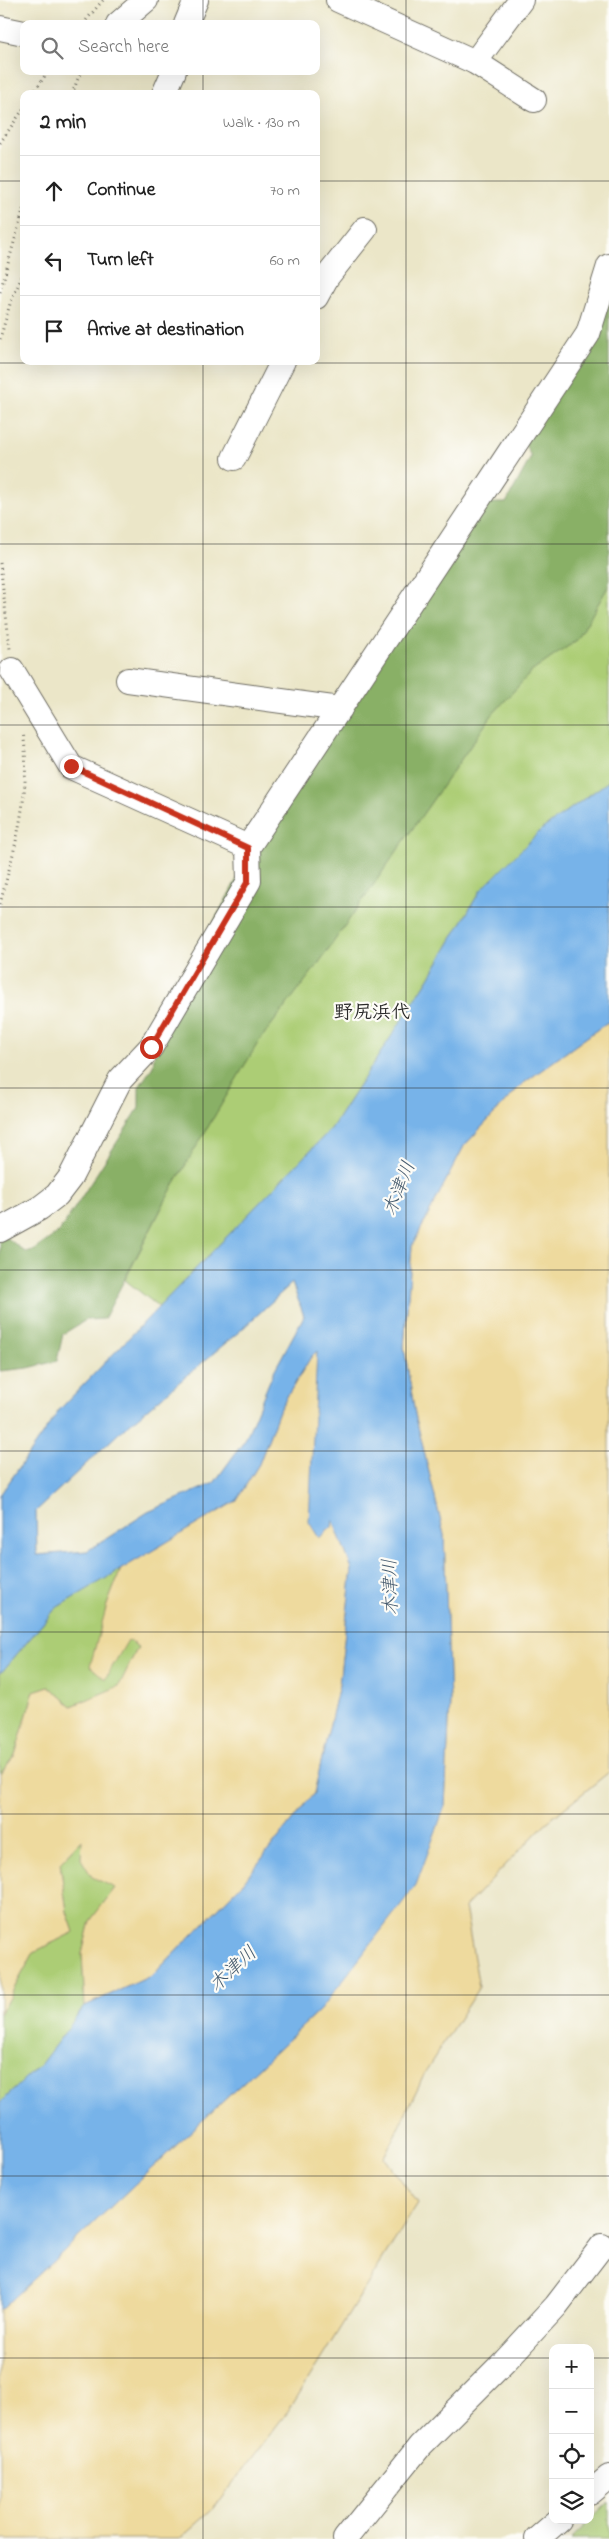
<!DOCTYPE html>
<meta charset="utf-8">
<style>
body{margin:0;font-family:"Indie Flower","Klee One",sans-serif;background:#f2f2f2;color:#222}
.controls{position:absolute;right:15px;bottom:15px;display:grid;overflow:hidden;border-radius:10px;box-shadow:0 5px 20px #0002}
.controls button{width:45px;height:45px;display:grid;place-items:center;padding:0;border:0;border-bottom:1px solid #e0e0e0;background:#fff;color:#222;font:25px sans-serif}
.stop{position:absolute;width:15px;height:15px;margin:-11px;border:4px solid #c8321e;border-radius:50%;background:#fff}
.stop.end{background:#c8321e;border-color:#fff;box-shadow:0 1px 5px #0008}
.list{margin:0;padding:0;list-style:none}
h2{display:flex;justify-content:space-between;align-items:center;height:65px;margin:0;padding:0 20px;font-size:21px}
h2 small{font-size:16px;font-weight:400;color:#767676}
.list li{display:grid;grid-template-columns:32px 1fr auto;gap:15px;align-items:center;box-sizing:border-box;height:70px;padding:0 20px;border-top:1px solid #e0e0e0}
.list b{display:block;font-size:19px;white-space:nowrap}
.list em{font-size:16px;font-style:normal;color:#767676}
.icon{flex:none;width:28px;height:28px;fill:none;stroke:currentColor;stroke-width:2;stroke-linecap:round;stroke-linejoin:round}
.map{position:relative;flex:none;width:609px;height:2539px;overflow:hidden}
.search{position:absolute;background:#fff;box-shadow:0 5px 20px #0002;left:20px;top:20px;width:300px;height:55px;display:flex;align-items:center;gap:12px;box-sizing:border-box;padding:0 18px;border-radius:10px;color:#767676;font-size:19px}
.panel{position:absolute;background:#fff;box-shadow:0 5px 20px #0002;left:20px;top:90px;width:300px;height:275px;border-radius:10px}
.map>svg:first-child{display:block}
.green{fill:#accd75;stroke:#6c7c50}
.forest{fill:#89b066;stroke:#5a6e48}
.sand{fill:#eeda9e;stroke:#8c8264}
.water{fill:#77b3e9;stroke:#516f8a;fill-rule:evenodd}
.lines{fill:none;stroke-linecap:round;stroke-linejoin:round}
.minor-casing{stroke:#6e6c62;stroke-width:26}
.path{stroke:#6e6c62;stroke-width:3;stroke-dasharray:1 4;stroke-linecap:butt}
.minor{stroke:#fff;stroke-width:24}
.route{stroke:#c8321e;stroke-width:6}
.grid{fill:none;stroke:#2b2b2b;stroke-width:1;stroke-opacity:0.55}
.labels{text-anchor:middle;stroke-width:4.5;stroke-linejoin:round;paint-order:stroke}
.neighbourhood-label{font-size:19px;font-weight:bold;fill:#2b2b2b;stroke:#fdfcf7}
.water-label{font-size:19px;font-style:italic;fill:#465b6e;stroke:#fdfcf7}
</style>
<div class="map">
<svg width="609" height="2539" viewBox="0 0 609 2539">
<rect width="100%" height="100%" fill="#fdfcf7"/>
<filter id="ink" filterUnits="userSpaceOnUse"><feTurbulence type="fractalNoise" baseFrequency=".02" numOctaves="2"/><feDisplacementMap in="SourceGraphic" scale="10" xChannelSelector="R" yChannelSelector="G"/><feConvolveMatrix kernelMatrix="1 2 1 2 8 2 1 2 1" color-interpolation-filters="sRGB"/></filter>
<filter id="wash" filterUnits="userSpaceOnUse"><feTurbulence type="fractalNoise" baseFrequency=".0096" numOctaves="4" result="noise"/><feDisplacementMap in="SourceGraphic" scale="20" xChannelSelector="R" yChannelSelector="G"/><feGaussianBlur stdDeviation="1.12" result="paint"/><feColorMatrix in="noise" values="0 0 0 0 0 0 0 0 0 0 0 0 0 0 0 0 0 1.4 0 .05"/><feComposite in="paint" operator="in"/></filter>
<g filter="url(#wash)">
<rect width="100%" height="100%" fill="#ebe6c8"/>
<g class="green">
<polygon points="609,585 609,781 541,830 480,891 428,980 331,1129 159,1307 125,1280 173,1186 259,1041 318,964 492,715 531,672 577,640"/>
<polygon points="121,1569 107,1605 128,1640 138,1647 119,1687 72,1706 49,1686 34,1691 15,1755 0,1774 0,1674 56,1608"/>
<polygon points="83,1839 115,1888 90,1921 82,1954 85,2006 40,2065 0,2103 0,2014 34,1952 74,1932 67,1912 60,1863"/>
<polygon points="609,2502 609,2539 571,2539"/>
</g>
<polygon class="forest" points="609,292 609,585 577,640 531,672 492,715 318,964 259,1041 173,1186 104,1319 86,1320 63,1334 57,1361 28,1368 0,1371 0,1232 25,1252 34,1250 59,1232 139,1108 139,1087 153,1066 157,1028 248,858 485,503 506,503 531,457 524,442"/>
<g class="sand">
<polygon points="609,1021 609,1772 545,1824 465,1907 479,1987 427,2069 384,2157 418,2203 291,2407 211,2511 180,2539 0,2539 0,2311 320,2010 445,1806 450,1701 444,1535 415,1414 404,1347 412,1246 464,1146 521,1085"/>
<polygon points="317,1350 333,1519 352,1569 339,1685 314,1793 241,1885 153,1975 85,2006 82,1954 90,1921 115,1888 92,1877 81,1859 82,1840 60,1863 67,1912 74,1932 34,1952 0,2014 0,1774 15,1755 34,1691 49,1686 72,1706 119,1686 138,1647 128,1640 105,1679 90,1666 107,1605 121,1569 236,1501 259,1464 280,1408 311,1357"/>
</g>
<path class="water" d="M609,781V1021L521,1085L464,1146L412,1246L404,1347L415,1414L444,1535L450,1701L445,1806L416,1885L320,2010L0,2311V2103L40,2065L85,2006L153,1975L241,1885L314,1793L339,1685L352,1569L333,1520L332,1527L319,1538L309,1522L317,1351L311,1357L280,1408L259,1464L236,1501L56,1608L0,1674V1495L60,1409L331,1129L428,980L480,891L541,830ZM292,1283L304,1316L273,1373L245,1440L214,1483L148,1512L87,1551L37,1555L36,1511L119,1433L241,1330Z"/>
</g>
<g filter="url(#ink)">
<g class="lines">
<defs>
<g id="minor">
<polyline points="338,0 475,62 534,100"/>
<polyline points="118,24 146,0"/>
<polyline points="186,24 196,0"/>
<polyline points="0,28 24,33"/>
<polyline points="475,62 521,0"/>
<polyline points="164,94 174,71"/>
<polyline points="316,297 327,277 365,229"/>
<polyline points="234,458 283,361"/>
<polyline points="12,670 71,767 248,847"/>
<polyline points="128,680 340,709"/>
<polyline points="0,1230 40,1208 57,1195 70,1178 120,1080 151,1047 249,881 248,847 588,334 609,266"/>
<polyline points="590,2493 609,2477"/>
<polyline points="345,2539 420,2446 505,2361 556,2306 602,2246"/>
<polyline points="537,2539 559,2520"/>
</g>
</defs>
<use href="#minor" class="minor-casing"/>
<g class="path">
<polyline points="83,24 103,0"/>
<polyline points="33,94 48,71"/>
<polyline points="72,94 81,71"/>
<polyline points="0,143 24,108"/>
<polyline points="0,292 24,207"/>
<polyline points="0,339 10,304 24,272"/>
<polyline points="0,563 10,649"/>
<path d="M0,904C15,847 32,791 23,732"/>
</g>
<use href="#minor" class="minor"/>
</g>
</g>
<g class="lines" filter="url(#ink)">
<polyline class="route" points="71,766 248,848 248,881 151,1047"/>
</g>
<path class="grid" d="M203,0V24M406,0V2539M203,71V94M0,181H24M316,181H609M203,361V2539M0,363H609M0,544H609M0,725H609M0,907H609M0,1088H609M0,1270H609M0,1451H609M0,1632H609M0,1814H609M0,1995H609M0,2176H609M0,2358H553M590,2358H609"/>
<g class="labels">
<g class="neighbourhood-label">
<text x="372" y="1018">野尻浜代</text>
</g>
<g class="water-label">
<text transform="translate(398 1188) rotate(-69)" y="7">木津川</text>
<text transform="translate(389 1587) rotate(-92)" y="7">木津川</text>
<text transform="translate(232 1968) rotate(-43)" y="7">木津川</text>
</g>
</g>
</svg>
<div class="controls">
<button>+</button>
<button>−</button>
<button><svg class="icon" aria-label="locate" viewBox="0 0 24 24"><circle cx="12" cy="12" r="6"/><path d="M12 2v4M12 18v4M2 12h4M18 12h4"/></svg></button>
<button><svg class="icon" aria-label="layers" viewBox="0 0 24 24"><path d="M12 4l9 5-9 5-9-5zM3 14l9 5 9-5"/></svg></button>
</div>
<div class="stop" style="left:151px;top:1047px"></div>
<div class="stop end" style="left:71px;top:766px"></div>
<div class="search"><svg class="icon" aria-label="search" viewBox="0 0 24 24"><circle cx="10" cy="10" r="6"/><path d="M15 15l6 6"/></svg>Search here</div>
<section class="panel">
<h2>2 min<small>Walk · 130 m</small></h2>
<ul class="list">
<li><svg class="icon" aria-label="ahead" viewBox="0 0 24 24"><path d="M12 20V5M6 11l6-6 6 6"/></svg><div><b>Continue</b></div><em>70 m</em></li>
<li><svg class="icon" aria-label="left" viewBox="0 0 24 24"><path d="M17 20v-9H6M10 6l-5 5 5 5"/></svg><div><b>Turn left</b></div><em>60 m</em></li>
<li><svg class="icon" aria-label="arrive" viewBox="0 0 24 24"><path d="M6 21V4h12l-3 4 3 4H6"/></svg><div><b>Arrive at destination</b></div></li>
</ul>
</section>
</div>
